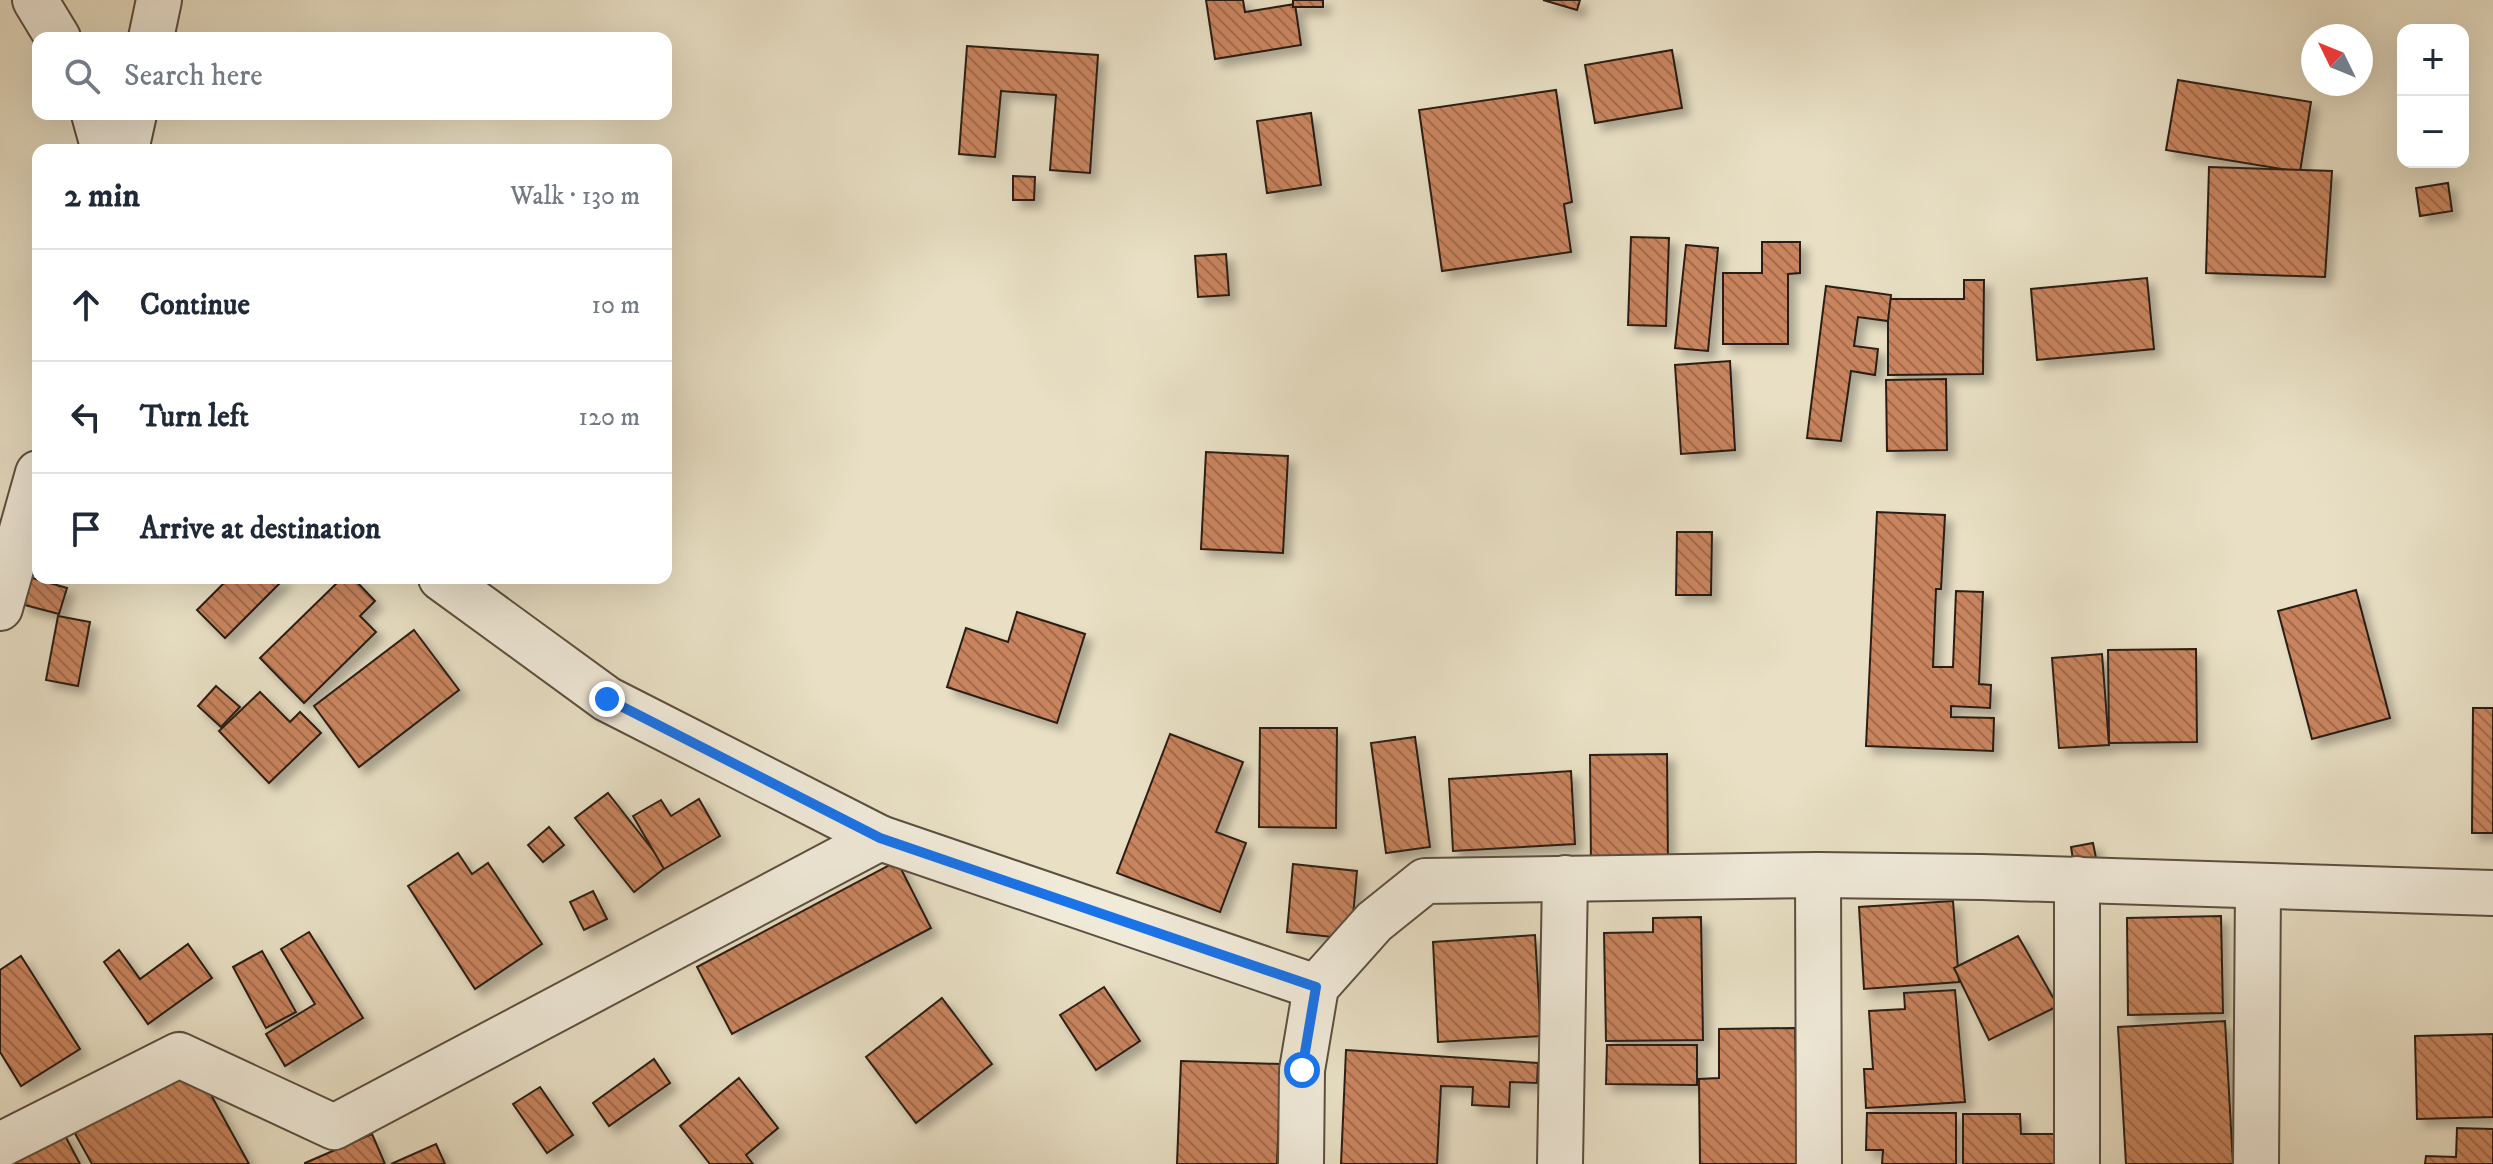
<!DOCTYPE html>
<meta charset="utf-8">
<style>
body{margin:0;font-family:"IM FELL DW Pica",serif;background:#f6f6f7;color:#1f2937}
.controls{position:absolute;right:24px;top:24px;display:grid;overflow:hidden;border-radius:16px;box-shadow:0 8px 32px #0002}
.controls button{width:72px;height:72px;display:grid;place-items:center;padding:0;border:0;border-bottom:2px solid #e0e1e3;background:#fff;color:#1f2937;font:40px sans-serif}
.compass{position:absolute;left:2301px;top:24px;width:72px;height:72px;border-radius:50%;background:#fff;box-shadow:0 8px 32px #0002;rotate:313deg}
.stop{position:absolute;width:24px;height:24px;margin:-18px;border:6px solid #1a73e8;border-radius:50%;background:#fff}
.stop.end{background:#1a73e8;border-color:#fff;box-shadow:0 2px 8px #0008}
.list{margin:0;padding:0;list-style:none}
h2{display:flex;justify-content:space-between;align-items:center;height:104px;margin:0;padding:0 32px;font-size:34px}
h2 small{font-size:26px;font-weight:400;color:#747a83}
.list li{display:grid;grid-template-columns:52px 1fr auto;gap:24px;align-items:center;box-sizing:border-box;height:112px;padding:0 32px;border-top:2px solid #e0e1e3}
.list b{display:block;font-size:30px;white-space:nowrap}
.list em{font-size:26px;font-style:normal;color:#747a83}
.icon{flex:none;width:44px;height:44px;fill:none;stroke:currentColor;stroke-width:2;stroke-linecap:round;stroke-linejoin:round}
.map{position:relative;flex:none;width:2493px;height:1164px;overflow:hidden}
.search{position:absolute;background:#fff;box-shadow:0 8px 32px #0002;left:32px;top:32px;width:640px;height:88px;display:flex;align-items:center;gap:20px;box-sizing:border-box;padding:0 28px;border-radius:16px;color:#747a83;font-size:30px}
.panel{position:absolute;background:#fff;box-shadow:0 8px 32px #0002;left:32px;top:144px;width:640px;height:440px;border-radius:16px}
.map>svg:first-child{display:block}
.building{fill:url(#building-back-hatch);stroke:#2c1f13;stroke-width:2;filter:url(#shadow)}
.lines{fill:none;stroke-linecap:round;stroke-linejoin:round}
.minor-casing{stroke:#5b4f3f;stroke-width:48}
.minor{stroke:#f0ead9;stroke-width:44}
.route{stroke:#1a73e8;stroke-width:10}
</style>
<div class="map">
<svg width="2493" height="1164" viewBox="0 0 2493 1164">
<defs>
<pattern id="building-back-hatch" width="6" height="6" patternUnits="userSpaceOnUse" patternTransform="scale(2)"><rect width="6" height="6" fill="#c7845e"/><path d="M-1 5l2 2M0 0l6 6M5-1l2 2" fill="none" stroke="#a26b4c"/></pattern>
<filter id="shadow"><feDropShadow dx="7" dy="7" stdDeviation="4" flood-color="#0004"/></filter>
</defs>
<rect width="100%" height="100%" fill="#e8dfc4"/>
<filter id="stains"><feTurbulence type="fractalNoise" baseFrequency=".0025" numOctaves="4"/><feColorMatrix values="0 0 0 0 .2 0 0 0 0 .09 0 0 0 0 .02 0 0 0 .5 -.17"/></filter>
<radialGradient id="worn" r=".72"><stop offset=".6" stop-color="#630" stop-opacity="0"/><stop offset="1" stop-color="#630" stop-opacity=".3"/></radialGradient>
<g class="building">
<polygon points="1206,0 1243,0 1245,12 1295,4 1301,45 1215,59"/>
<rect x="1293" y="0" width="30" height="7"/>
<polygon points="1543,0 1580,0 1577,10"/>
<polygon points="967,46 1098,55 1090,173 1050,170 1056,95 1001,91 995,157 959,154"/>
<polygon points="1672,50 1682,108 1595,123 1585,65"/>
<polygon points="2178,80 2311,102 2300,172 2166,150"/>
<polygon points="1556,90 1572,202 1564,204 1571,252 1442,271 1419,110"/>
<polygon points="1311,113 1321,185 1267,193 1257,121"/>
<polygon points="2209,167 2332,171 2325,277 2206,273"/>
<polygon points="1013,176 1035,177 1034,200 1013,200"/>
<polygon points="2448,183 2452,211 2420,216 2416,188"/>
<polygon points="1631,237 1669,238 1666,326 1628,325"/>
<polygon points="1762,242 1800,242 1800,273 1788,274 1788,344 1723,344 1723,273 1762,273"/>
<polygon points="1686,245 1718,248 1708,351 1675,348"/>
<polygon points="1226,254 1229,295 1198,297 1195,256"/>
<polygon points="2147,278 2154,349 2037,360 2031,289"/>
<polygon points="1964,280 1984,280 1983,374 1888,375 1888,299 1964,299"/>
<polygon points="1826,286 1891,295 1888,321 1858,317 1854,346 1878,349 1875,375 1851,371 1841,441 1807,438"/>
<polygon points="1730,361 1735,450 1681,454 1675,365"/>
<polygon points="1946,379 1947,450 1887,451 1886,380"/>
<polygon points="1206,452 1288,456 1283,553 1201,549"/>
<polygon points="1877,512 1945,515 1941,589 1936,589 1933,667 1953,667 1956,591 1983,592 1979,684 1991,685 1990,708 1951,706 1951,717 1994,718 1993,751 1866,746"/>
<polygon points="1677,532 1712,532 1711,595 1676,595"/>
<polygon points="29,577 67,588 59,614 21,604"/>
<polygon points="229,578 285,578 225,638 197,610"/>
<polygon points="342,578 353,578 375,601 360,616 376,632 304,703 260,658"/>
<polygon points="2356,590 2390,718 2312,739 2278,611"/>
<polygon points="1017,612 1085,634 1057,723 947,687 966,628 1008,642"/>
<polygon points="58,616 90,622 78,686 46,680"/>
<polygon points="414,630 459,690 359,767 314,706"/>
<polygon points="2196,649 2197,742 2109,743 2108,650"/>
<polygon points="2102,654 2109,745 2059,748 2052,658"/>
<polygon points="216,686 240,707 221,727 198,706"/>
<polygon points="260,692 290,722 300,712 321,733 269,783 219,731"/>
<polygon points="2473,708 2493,708 2493,833 2472,833"/>
<polygon points="1260,728 1337,728 1336,828 1259,827"/>
<polygon points="1170,734 1243,762 1216,832 1246,843 1220,912 1117,873"/>
<polygon points="1415,737 1430,847 1386,853 1371,743"/>
<polygon points="1667,754 1668,867 1591,868 1590,755"/>
<polygon points="1571,771 1575,844 1453,851 1449,779"/>
<polygon points="608,793 666,867 634,892 575,818"/>
<polygon points="699,799 720,836 664,869 633,816 661,800 671,816"/>
<polygon points="549,827 564,845 543,862 528,845"/>
<polygon points="2093,843 2098,868 2075,872 2071,847"/>
<polygon points="458,853 472,874 488,863 542,944 475,989 408,886"/>
<polygon points="897,861 931,928 732,1034 697,967"/>
<polygon points="1293,864 1357,871 1351,939 1287,932"/>
<polygon points="593,891 607,919 584,930 570,902"/>
<polygon points="1953,901 1959,982 1864,989 1859,907"/>
<polygon points="2221,916 2223,1013 2128,1015 2127,918"/>
<polygon points="1701,917 1703,1040 1606,1041 1604,933 1653,932 1653,918"/>
<polygon points="309,932 363,1018 285,1066 266,1034 315,1004 281,949"/>
<polygon points="1535,935 1541,1036 1438,1042 1433,942"/>
<polygon points="2018,936 2058,1006 1989,1040 1954,968"/>
<polygon points="188,944 212,978 148,1024 104,962 119,950 140,979"/>
<polygon points="262,951 296,1012 266,1028 233,967"/>
<polygon points="21,956 80,1049 21,1086 0,1052 0,970"/>
<polygon points="1104,987 1140,1041 1096,1070 1060,1015"/>
<polygon points="1955,990 1965,1102 1866,1108 1864,1069 1873,1069 1869,1011 1905,1009 1904,993"/>
<polygon points="942,998 992,1064 916,1123 866,1057"/>
<polygon points="2225,1021 2233,1164 2126,1164 2118,1027"/>
<polygon points="1795,1028 1798,1164 1700,1164 1699,1079 1719,1078 1719,1029"/>
<polygon points="2493,1034 2493,1117 2417,1119 2415,1036"/>
<polygon points="1607,1045 1697,1045 1697,1085 1606,1084"/>
<polygon points="1346,1050 1538,1063 1537,1083 1510,1082 1509,1107 1472,1105 1473,1087 1441,1086 1437,1164 1341,1164"/>
<polygon points="654,1059 670,1083 609,1126 593,1103"/>
<polygon points="1181,1061 1281,1064 1277,1164 1177,1164"/>
<polygon points="194,1064 249,1164 92,1164 73,1130"/>
<polygon points="739,1078 778,1128 746,1155 753,1164 710,1164 680,1126"/>
<polygon points="540,1087 573,1135 547,1153 513,1104"/>
<polygon points="1867,1113 1956,1113 1956,1164 1882,1164 1883,1150 1866,1150"/>
<polygon points="1963,1114 2020,1114 2021,1134 2062,1134 2062,1164 1963,1164"/>
<polygon points="2457,1128 2493,1129 2493,1164 2425,1164 2426,1156 2456,1157"/>
<polygon points="62,1130 80,1164 9,1164"/>
<polygon points="372,1134 385,1164 305,1164 305,1163"/>
<polygon points="436,1144 445,1164 391,1164"/>
</g>
<g class="lines">
<defs>
<g id="minor">
<polyline points="35,0 58,38"/>
<polyline points="151,38 159,0"/>
<polyline points="94,114 104,150"/>
<polyline points="126,150 134,114"/>
<polyline points="441,578 607,699 880,838"/>
<polyline points="0,608 38,473"/>
<polyline points="1818,875 1819,1164"/>
<polyline points="2077,879 2077,1164"/>
<polyline points="0,1145 179,1055 334,1127 880,838 1316,987"/>
<polyline points="1301,1164 1302,1070 1316,987 1374,922 1425,881 1818,875 1982,877 2493,893"/>
<polyline points="1560,1164 1565,878"/>
<polyline points="2256,1164 2258,886"/>
</g>
</defs>
<use href="#minor" class="minor-casing"/>
<use href="#minor" class="minor"/>
</g>
<g class="lines">
<polyline class="route" points="607,699 880,838 1316,987 1302,1070"/>
</g>
<rect width="100%" height="100%" filter="url(#stains)"/>
<rect width="100%" height="100%" fill="url(#worn)"/>
</svg>
<div class="controls">
<button>+</button>
<button>−</button>
</div>
<svg class="compass" viewBox="-18 -18 36 36"><path d="M0-13l5 13h-10z" fill="#e53935"/><path d="M0 13l5-13h-10z" fill="#747a83"/></svg>
<div class="stop" style="left:1302px;top:1070px"></div>
<div class="stop end" style="left:607px;top:699px"></div>
<div class="search"><svg class="icon" aria-label="search" viewBox="0 0 24 24"><circle cx="10" cy="10" r="6"/><path d="M15 15l6 6"/></svg>Search here</div>
<section class="panel">
<h2>2 min<small>Walk · 130 m</small></h2>
<ul class="list">
<li><svg class="icon" aria-label="ahead" viewBox="0 0 24 24"><path d="M12 20V5M6 11l6-6 6 6"/></svg><div><b>Continue</b></div><em>10 m</em></li>
<li><svg class="icon" aria-label="left" viewBox="0 0 24 24"><path d="M17 20v-9H6M10 6l-5 5 5 5"/></svg><div><b>Turn left</b></div><em>120 m</em></li>
<li><svg class="icon" aria-label="arrive" viewBox="0 0 24 24"><path d="M6 21V4h12l-3 4 3 4H6"/></svg><div><b>Arrive at destination</b></div></li>
</ul>
</section>
</div>
